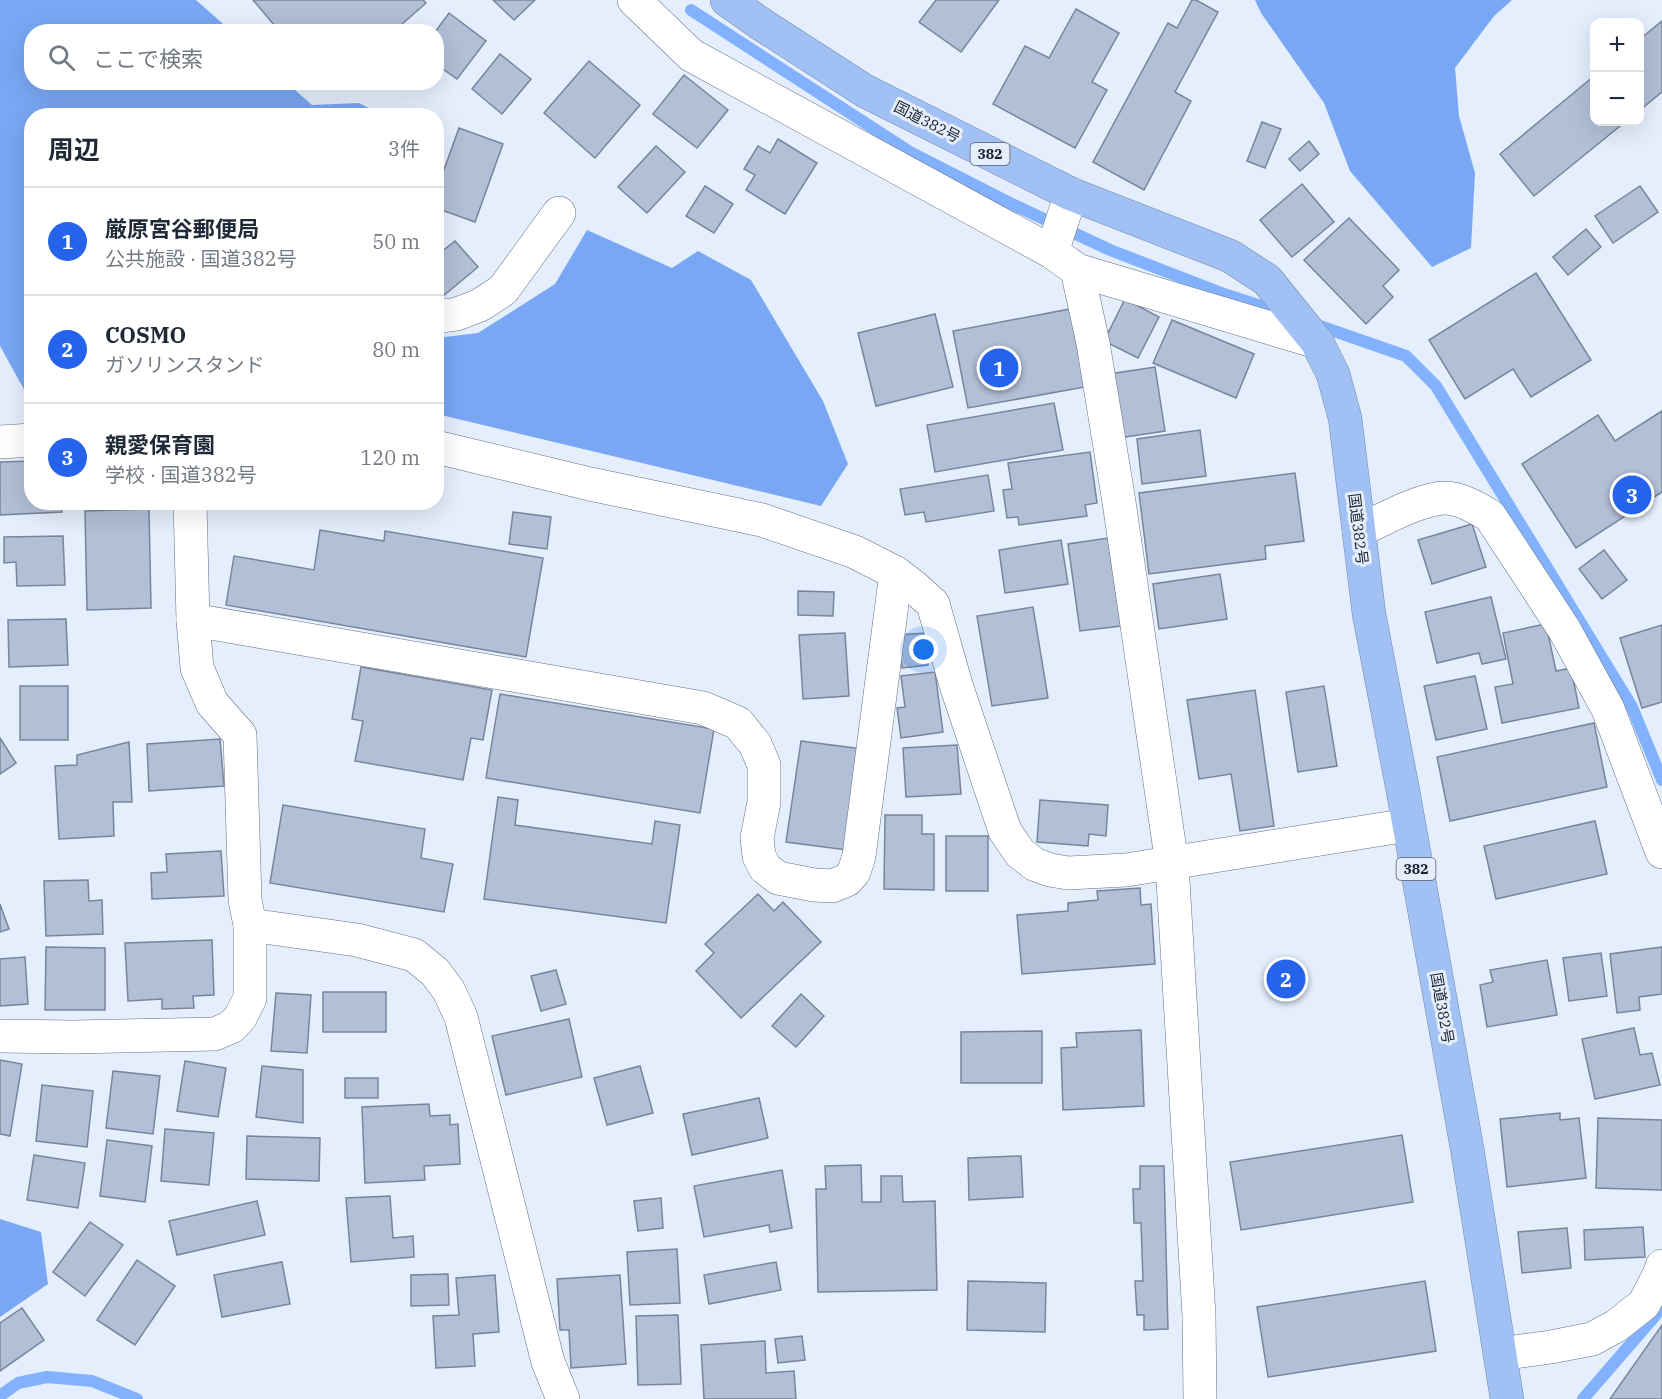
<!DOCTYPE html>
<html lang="ja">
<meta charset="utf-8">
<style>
body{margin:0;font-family:"IBM Plex Serif","Noto Sans JP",serif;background:#f2f2f3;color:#1f2937}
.controls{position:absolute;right:18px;top:18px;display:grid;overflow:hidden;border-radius:12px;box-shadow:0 6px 24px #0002}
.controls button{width:54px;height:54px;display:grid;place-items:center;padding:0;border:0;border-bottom:2px solid #e0e1e3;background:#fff;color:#1f2937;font:30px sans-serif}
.you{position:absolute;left:924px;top:650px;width:21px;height:21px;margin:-15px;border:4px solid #fff;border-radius:50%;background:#1a73e8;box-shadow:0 0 0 9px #1a73e833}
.badge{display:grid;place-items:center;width:39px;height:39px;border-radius:50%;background:#2563eb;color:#fff;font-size:20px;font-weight:700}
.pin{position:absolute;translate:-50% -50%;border:3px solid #fff;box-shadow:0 2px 6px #0006}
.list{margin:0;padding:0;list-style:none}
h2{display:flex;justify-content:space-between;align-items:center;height:78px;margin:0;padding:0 24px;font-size:26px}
h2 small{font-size:20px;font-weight:400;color:#747a83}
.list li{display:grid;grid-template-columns:39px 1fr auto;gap:18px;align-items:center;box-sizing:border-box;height:108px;padding:0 24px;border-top:2px solid #e0e1e3}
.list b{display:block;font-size:22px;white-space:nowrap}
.list p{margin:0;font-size:20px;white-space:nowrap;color:#747a83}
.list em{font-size:20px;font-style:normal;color:#747a83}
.icon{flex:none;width:33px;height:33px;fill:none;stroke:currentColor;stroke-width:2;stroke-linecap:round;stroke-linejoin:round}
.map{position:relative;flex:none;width:1662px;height:1399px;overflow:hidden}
.search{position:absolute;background:#fff;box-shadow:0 6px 24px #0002;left:24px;top:24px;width:420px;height:66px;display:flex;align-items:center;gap:15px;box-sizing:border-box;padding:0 21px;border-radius:24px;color:#747a83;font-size:22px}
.panel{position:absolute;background:#fff;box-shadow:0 6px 24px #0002;left:24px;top:108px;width:420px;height:402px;border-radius:24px}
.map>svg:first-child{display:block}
.forest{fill:#79a7f4}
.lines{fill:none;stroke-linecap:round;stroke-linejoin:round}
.stream{stroke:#82b1fe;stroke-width:12}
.building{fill:#b1bfd7;stroke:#78859b;stroke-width:1.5}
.street-casing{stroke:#647187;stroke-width:34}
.highway-casing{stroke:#7289ad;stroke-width:34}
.street{stroke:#fff;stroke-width:33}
.highway{stroke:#a1c0f3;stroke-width:33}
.labels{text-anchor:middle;stroke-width:6;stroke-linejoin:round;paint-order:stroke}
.shield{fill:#e4eefc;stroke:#585f6a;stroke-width:1.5}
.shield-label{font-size:14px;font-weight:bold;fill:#1c222b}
.street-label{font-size:15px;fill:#1c222b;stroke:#e4eefc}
</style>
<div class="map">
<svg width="1662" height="1399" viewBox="0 0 1662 1399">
<rect width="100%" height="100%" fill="#e4eefc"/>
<g class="forest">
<polygon points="0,0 196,0 231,31 32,32 32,82 287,83 312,105 359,103 383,115 32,116 31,402 0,346"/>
<polygon points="1255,0 1512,0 1494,16 1455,68 1459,116 1475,173 1471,248 1432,267 1350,171 1324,103 1261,13"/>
<polygon points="587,230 672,268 698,251 751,280 823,401 848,464 821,506 437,414 437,338 478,333 555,284"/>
<polygon points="0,1219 41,1232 48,1284 0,1317"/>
</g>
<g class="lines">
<g class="stream">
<polyline points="691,10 910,152 1014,205 1110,250 1224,294 1283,313"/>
<polyline points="1311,323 1406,356 1436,386 1632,707 1662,780"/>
<polyline points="0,1396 18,1383 47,1377 92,1381 137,1399"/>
<polyline points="1583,1399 1655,1316 1662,1304"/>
</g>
</g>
<g class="building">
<polygon points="253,0 423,0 426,3 393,32 280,32"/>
<polygon points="493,0 535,0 514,20"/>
<polygon points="936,0 999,0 961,52 919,22"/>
<polygon points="1192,0 1196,0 1218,12 1175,92 1191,101 1144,190 1093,162 1168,23 1177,28"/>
<polygon points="1076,9 1119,33 1092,82 1107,90 1075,148 993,104 1025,46 1049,58"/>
<polygon points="449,13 486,41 457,79 436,64 436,32 435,32"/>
<polygon points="1662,21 1662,92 1640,110 1640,39"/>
<polygon points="500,54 531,79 502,114 472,89"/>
<polygon points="589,61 640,105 595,158 544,113"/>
<polygon points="684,75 728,110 697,148 653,114"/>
<polygon points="1594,76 1594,122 1625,122 1534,196 1500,154"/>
<polygon points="1262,122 1281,129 1265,168 1247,161"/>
<polygon points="459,128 503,144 475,222 436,208 436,192"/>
<polygon points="778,139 817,163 785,214 746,190 755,175 744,169 758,146 770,153"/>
<polygon points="1309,141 1319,154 1300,171 1289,159"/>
<polygon points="656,146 685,172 647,213 618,187"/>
<polygon points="1302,184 1334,222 1292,257 1260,220"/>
<polygon points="705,186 733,204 714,233 686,216"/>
<polygon points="1640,186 1658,212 1613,243 1595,216"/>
<polygon points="1349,218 1399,270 1383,286 1393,297 1366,324 1304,260"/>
<polygon points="1586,229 1601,247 1568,275 1553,257"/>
<polygon points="455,241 478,267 442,297 436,291 436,256"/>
<polygon points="1536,273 1591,360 1531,397 1513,369 1465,399 1429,340"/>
<polygon points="1125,299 1159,317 1138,358 1104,341"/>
<polygon points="1070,309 1085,387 968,408 953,331"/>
<polygon points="935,314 953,387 876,406 858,333"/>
<polygon points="1172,320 1254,354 1236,398 1153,363"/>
<polygon points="1155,367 1165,431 1119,438 1109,374"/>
<polygon points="1054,403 1063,450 935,472 927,425"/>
<polygon points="1662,411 1662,492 1576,548 1522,464 1598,415 1615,441"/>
<polygon points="1200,430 1206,476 1142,484 1137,439"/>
<polygon points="1090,452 1097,503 1085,505 1087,516 1019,525 1018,517 1007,518 1003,490 1012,489 1008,463"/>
<polygon points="32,461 32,502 61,502 62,512 0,515 0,462"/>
<polygon points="1295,473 1304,541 1265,546 1266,559 1149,574 1139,493"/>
<polygon points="988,475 994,511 926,522 924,512 905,515 900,489"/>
<polygon points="149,509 151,608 87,610 85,511"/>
<polygon points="513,512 551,517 547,549 509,544"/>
<polygon points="1472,524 1486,567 1432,584 1418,540"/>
<polygon points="320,530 384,541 385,531 543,558 526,657 226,605 234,556 314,570"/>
<polygon points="63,536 65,585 17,586 16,562 4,563 4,537"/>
<polygon points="1108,538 1121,626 1080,631 1068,544"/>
<polygon points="1061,540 1068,584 1005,593 999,550"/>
<polygon points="1604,550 1627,580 1602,599 1579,569"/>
<polygon points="1220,574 1227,619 1159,629 1153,584"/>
<polygon points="798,591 834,592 833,616 798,615"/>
<polygon points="1491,597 1506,659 1482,664 1479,653 1437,663 1425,612"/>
<polygon points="1033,607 1048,698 992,706 977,616"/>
<polygon points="66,619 68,665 9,667 8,620"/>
<polygon points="1546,624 1556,671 1571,668 1579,708 1502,723 1495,687 1513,684 1503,633"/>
<polygon points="1662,625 1662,702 1642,708 1620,638"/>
<polygon points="845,633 849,696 803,699 799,635"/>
<polygon points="925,633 928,665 902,668 899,635"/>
<polygon points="361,667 492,690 483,740 471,738 463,780 355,761 363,721 352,719"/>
<polygon points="935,672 943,732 901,738 897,708 905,707 901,676"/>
<polygon points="1475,676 1487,729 1436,740 1424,686"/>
<rect x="20" y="686" width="48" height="54"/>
<polygon points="1324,686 1337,766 1298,772 1286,692"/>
<polygon points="1255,690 1274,826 1240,831 1231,774 1199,779 1187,700"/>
<polygon points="500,694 714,729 700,813 486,778"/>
<polygon points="1594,723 1607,787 1450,821 1437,757"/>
<polygon points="0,738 16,763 0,774"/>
<polygon points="220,739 224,786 149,791 147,744"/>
<polygon points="801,741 862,749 847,850 786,842"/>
<polygon points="129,742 132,802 113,802 114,836 59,839 55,766 77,765 77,755"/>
<polygon points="957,745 961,794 906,797 903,748"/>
<polygon points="498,797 518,800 515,825 652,844 655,821 680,825 666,923 484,899"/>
<polygon points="1040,800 1108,805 1106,836 1089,834 1088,846 1037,842"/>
<polygon points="283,805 425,829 421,858 453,864 444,912 270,883"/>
<polygon points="885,815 922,815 922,834 934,834 934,890 884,889"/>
<polygon points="1595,821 1607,874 1496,899 1484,846"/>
<rect x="946" y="836" width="42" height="55"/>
<polygon points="221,851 224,896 152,899 151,873 167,872 166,854"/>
<polygon points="88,880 89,901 102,900 103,934 46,936 44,881"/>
<polygon points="1140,888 1141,905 1151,904 1155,964 1022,974 1017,915 1068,911 1068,903 1098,900 1097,891"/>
<polygon points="758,894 774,911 783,902 821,942 741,1018 696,971 714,953 705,944"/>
<polygon points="0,904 9,929 0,932"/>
<polygon points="212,940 214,995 193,996 194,1008 162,1009 162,999 128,1001 125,943"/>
<polygon points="46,947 105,948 105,1010 45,1010"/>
<polygon points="1662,947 1662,994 1639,997 1640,1010 1617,1013 1610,954"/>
<polygon points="1601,953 1607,996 1569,1001 1563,958"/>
<polygon points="25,957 28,1004 0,1006 0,959"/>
<polygon points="1547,960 1557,1015 1487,1027 1480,985 1493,982 1490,970"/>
<polygon points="556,970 566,1004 541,1011 531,976"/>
<rect x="323" y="992" width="63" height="40"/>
<polygon points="276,993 311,995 307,1053 271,1051"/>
<polygon points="801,994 824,1016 796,1047 772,1026"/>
<polygon points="569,1019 582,1077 506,1095 492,1036"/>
<polygon points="1634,1028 1640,1055 1652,1053 1660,1085 1595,1099 1582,1039"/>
<polygon points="1141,1030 1144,1106 1063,1110 1061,1048 1077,1047 1076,1033"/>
<polygon points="1042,1031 1042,1083 961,1083 961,1032"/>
<polygon points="0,1060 22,1064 10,1136 0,1134"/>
<polygon points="185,1061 226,1068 218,1117 177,1111"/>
<polygon points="262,1066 303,1070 303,1123 256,1117"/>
<polygon points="640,1066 653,1113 607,1125 594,1078"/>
<polygon points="113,1071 160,1076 153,1134 106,1128"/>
<rect x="345" y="1078" width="33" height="20"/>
<polygon points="42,1085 93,1091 87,1147 36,1141"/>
<polygon points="759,1098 768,1138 692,1155 683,1114"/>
<polygon points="429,1104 430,1116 450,1115 450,1125 458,1124 460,1164 424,1166 425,1180 365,1183 362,1107"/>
<polygon points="1560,1113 1560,1120 1579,1118 1586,1178 1507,1187 1500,1119"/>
<polygon points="1598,1118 1662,1120 1662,1190 1596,1188"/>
<polygon points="165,1129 214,1133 209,1185 161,1181"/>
<polygon points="1402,1135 1413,1202 1241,1230 1230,1162"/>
<polygon points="247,1136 320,1138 319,1181 246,1179"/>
<polygon points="107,1140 152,1146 145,1202 100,1196"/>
<polygon points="34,1155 85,1163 78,1208 27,1200"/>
<polygon points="1021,1156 1023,1197 969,1200 968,1158"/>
<polygon points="861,1165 862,1202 881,1202 881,1176 902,1176 903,1202 935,1201 937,1290 818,1292 816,1189 826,1189 825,1166"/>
<polygon points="1140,1166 1164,1166 1168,1329 1144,1330 1144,1315 1137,1315 1135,1281 1143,1281 1141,1223 1134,1223 1133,1189 1140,1189"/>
<polygon points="782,1170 792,1228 770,1232 769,1225 704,1237 694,1186"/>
<polygon points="390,1196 393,1238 413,1236 414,1257 351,1262 346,1198"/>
<polygon points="661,1198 663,1228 638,1231 634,1201"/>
<polygon points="257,1201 265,1235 177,1255 169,1221"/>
<polygon points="90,1222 123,1245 85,1296 53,1272"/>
<polygon points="1643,1227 1645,1257 1585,1260 1584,1230"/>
<polygon points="1567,1228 1571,1268 1522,1273 1518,1232"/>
<polygon points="677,1249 680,1303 630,1305 627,1252"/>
<polygon points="137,1260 175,1286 135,1345 97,1320"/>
<polygon points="282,1262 290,1304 222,1317 214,1275"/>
<polygon points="776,1262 781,1290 709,1304 704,1275"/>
<polygon points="448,1274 449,1305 411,1306 411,1275"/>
<polygon points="495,1275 499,1332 473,1334 475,1366 436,1368 433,1316 459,1315 456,1278"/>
<polygon points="620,1275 626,1364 571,1368 569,1330 560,1330 557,1279"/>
<polygon points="968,1281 1046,1283 1045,1332 967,1330"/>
<polygon points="1425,1281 1436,1351 1268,1377 1257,1307"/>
<polygon points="22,1308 44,1340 0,1371 0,1323"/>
<polygon points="678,1315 681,1384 638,1385 636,1316"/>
<polygon points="1662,1325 1662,1399 1610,1399"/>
<polygon points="802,1336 805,1360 778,1363 775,1339"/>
<polygon points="765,1341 766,1373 794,1371 796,1399 704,1399 701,1345"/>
</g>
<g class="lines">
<defs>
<g id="street">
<polyline points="634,0 691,55 1052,252 1077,270 1317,342"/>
<polyline points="1052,252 1071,194"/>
<polyline points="1077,270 1093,343 1119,502 1172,864 1199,1316 1200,1399"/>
<polyline points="436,317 457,314 480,305 503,290 559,213"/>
<polyline points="0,442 32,440"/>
<polyline points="436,447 590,484 762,520 855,552 896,573 913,586 933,604 956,685 1005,831 1020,853 1034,864 1050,870 1068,873 1126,870 1408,825"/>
<path d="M1359,531C1382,520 1423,497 1447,498C1461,499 1479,509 1490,516L1564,629L1608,709L1662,852"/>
<polyline points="193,620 703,708 738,723 755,744 764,765 764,802 757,838 759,856 765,868 778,878 814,885 832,886 847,880 854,872 859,856 896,573"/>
<polyline points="250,925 357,940 414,955 435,972 449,991 461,1017 548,1362 563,1399"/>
<polyline points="0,1036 73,1037 215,1034 231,1027 240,1018 250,998 250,925 245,900 240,735 212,703 197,668 193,620 190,502"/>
<polyline points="1500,1354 1551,1347 1592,1339 1616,1326 1644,1304 1660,1273 1662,1266"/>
</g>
<polyline id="highway" points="727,0 761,24 865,91 1071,194 1230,256 1267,280 1317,342 1333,374 1345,418 1369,614 1403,791 1467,1148 1507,1399"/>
</defs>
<use href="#street" class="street-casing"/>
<use href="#highway" class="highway-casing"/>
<use href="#street" class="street"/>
<use href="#highway" class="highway"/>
</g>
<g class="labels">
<g class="shield">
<rect x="970.5" y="143" width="39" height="22" rx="4.5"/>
<rect x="1396.5" y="858" width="39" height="22" rx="4.5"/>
</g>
<g class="shield-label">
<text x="990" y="159">382</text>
<text x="1416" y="874">382</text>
</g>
<g class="street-label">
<text transform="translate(927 122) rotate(27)" y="5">国道382号</text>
<text transform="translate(1358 529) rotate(83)" y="5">国道382号</text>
<text transform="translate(1442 1008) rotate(80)" y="5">国道382号</text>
</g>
</g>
</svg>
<div class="controls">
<button>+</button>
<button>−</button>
</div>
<div class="you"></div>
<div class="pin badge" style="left:999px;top:368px">1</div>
<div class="pin badge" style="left:1286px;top:979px">2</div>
<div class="pin badge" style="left:1632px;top:495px">3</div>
<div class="search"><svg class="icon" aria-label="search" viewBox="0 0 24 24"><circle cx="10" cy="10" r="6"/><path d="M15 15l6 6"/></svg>ここで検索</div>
<section class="panel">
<h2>周辺<small>3件</small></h2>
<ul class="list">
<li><span class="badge">1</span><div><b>厳原宮谷郵便局</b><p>公共施設 · 国道382号</p></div><em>50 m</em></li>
<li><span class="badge">2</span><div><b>COSMO</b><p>ガソリンスタンド</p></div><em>80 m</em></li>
<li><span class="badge">3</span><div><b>親愛保育園</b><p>学校 · 国道382号</p></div><em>120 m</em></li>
</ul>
</section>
</div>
